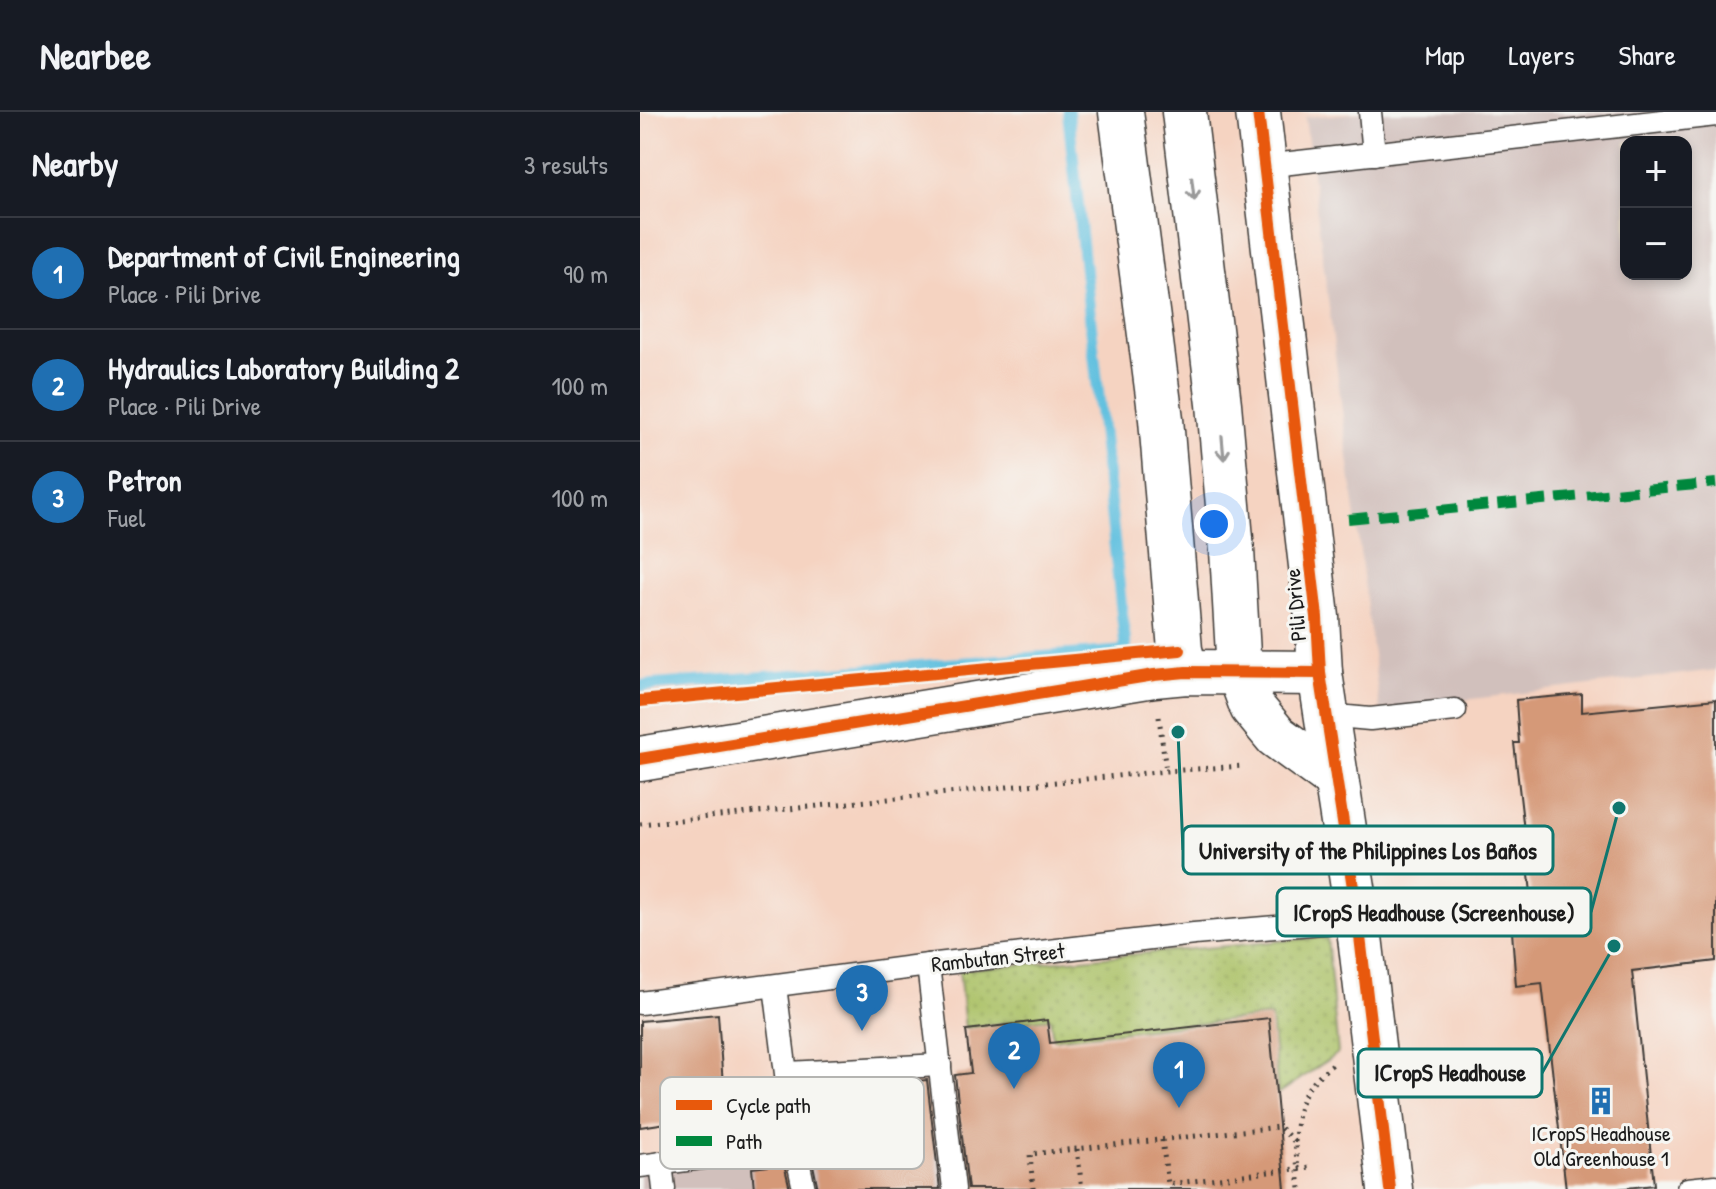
<!DOCTYPE html>
<meta charset="utf-8">
<style>
body{margin:0;font-family:"Patrick Hand",sans-serif;background:#20242c;color:#f1f3f6}
.controls{position:absolute;right:24px;top:24px;display:grid;overflow:hidden;border-radius:16px;box-shadow:0 4px 12px #0003}
.controls button{width:72px;height:72px;display:grid;place-items:center;padding:0;border:0;border-bottom:2px solid #363941;background:#171b24;color:#f1f3f6;font:40px sans-serif}
.you{position:absolute;left:574px;top:412px;width:28px;height:28px;margin:-20px;border:6px solid #fff;border-radius:50%;background:#1a73e8;box-shadow:0 0 0 12px #1a73e833}
.badge{display:grid;place-items:center;width:52px;height:52px;border-radius:50%;background:#1f6fb2;color:#fff;font-size:26px;font-weight:700}
.pin{position:absolute;translate:-50% -66px;filter:drop-shadow(0 2px 4px #0008)}
.pin::after{content:'';position:absolute;top:42px;width:28px;height:24px;background:inherit;clip-path:polygon(0 0,100% 0,50% 100%)}
.list{margin:0;padding:0;list-style:none}
h2{display:flex;justify-content:space-between;align-items:center;height:104px;margin:0;padding:0 32px;font-size:34px}
h2 small{font-size:26px;font-weight:400;color:#9ea1a6}
.list li{display:grid;grid-template-columns:52px 1fr auto;gap:24px;align-items:center;box-sizing:border-box;height:112px;padding:0 32px;border-top:2px solid #363941}
.list b{display:block;font-size:30px;white-space:nowrap}
.list p{margin:0;font-size:26px;white-space:nowrap;color:#9ea1a6}
.list em{font-size:26px;font-style:normal;color:#9ea1a6}
.map{position:relative;flex:none;width:1076px;height:1077px;overflow:hidden}
header{display:flex;align-items:center;gap:48px;box-sizing:border-box;height:112px;padding:0 40px;background:#171b24;border-bottom:2px solid #363941}
header strong{font-size:38px}
nav{display:flex;gap:44px;margin-inline-start:auto;font-size:28px}
main{display:flex}
aside{flex:1;background:#171b24}
.map>svg:first-child{display:block}
.built{fill:#f5d3c1;fill-rule:evenodd}
.industrial{fill:#d1c0bc;fill-rule:evenodd}
.grass{fill:url(#grass-dots);stroke:#646e41;stroke-width:2}
.lines{fill:none;stroke-linecap:round;stroke-linejoin:round}
.stream{stroke:#61c0df;stroke-width:12}
.building{fill:#d59978}
.service-casing{stroke:#3c3935;stroke-width:25}
.tertiary-casing{stroke:#3c3935;stroke-width:47}
.path{stroke:#3c3935;stroke-width:5;stroke-dasharray:2 6;stroke-linecap:butt}
.service{stroke:#fff;stroke-width:22}
.tertiary{stroke:#fff;stroke-width:44}
.quiet{stroke:#00873e;stroke-width:10;stroke-dasharray:20 10;stroke-linecap:butt}
.cycleway-casing{stroke:#f6f6f2;stroke-width:17}
.cycleway{stroke:#e8590c;stroke-width:12}
.oneway{stroke:#999}
.labels{text-anchor:middle;stroke-width:6;stroke-linejoin:round;paint-order:stroke}
.street-label{font-size:22px;fill:#1c1c1c;stroke:#f6f6f2}
.poi-label{font-size:22px;fill:#1c1c1c;stroke:#f6f6f2}
.key{fill:#f6f6f2;stroke:#b5b5b2;stroke-width:2}
.key-label{font-size:22px;fill:#1c1c1c}
.leader{fill:none;stroke:#0f766e;stroke-width:3}
.callout-dot{fill:#0f766e;stroke:#f6f6f2;stroke-width:3}
.callout{fill:#f6f6f2;stroke:#0f766e;stroke-width:3}
.callout-label{font-size:24px;text-anchor:middle;font-weight:bold;fill:#1c1c1c}
</style>
<header>
<strong>Nearbee</strong>
<nav><a>Map</a><a>Layers</a><a>Share</a></nav>
</header>
<main>
<aside>
<h2>Nearby<small>3 results</small></h2>
<ul class="list">
<li><span class="badge">1</span><div><b>Department of Civil Engineering</b><p>Place · Pili Drive</p></div><em>90 m</em></li>
<li><span class="badge">2</span><div><b>Hydraulics Laboratory Building 2</b><p>Place · Pili Drive</p></div><em>100 m</em></li>
<li><span class="badge">3</span><div><b>Petron</b><p>Fuel</p></div><em>100 m</em></li>
</ul>
</aside>
<div class="map">
<svg width="1076" height="1077" viewBox="0 0 1076 1077">
<defs>
<pattern id="grass-dots" width="8" height="8" patternUnits="userSpaceOnUse" patternTransform="scale(2)"><rect width="8" height="8" fill="#abc166"/><path d="M2 2h.1M6 6h.1" fill="none" stroke="#93a558" stroke-width="1.8" stroke-linecap="round"/></pattern>
</defs>
<rect width="100%" height="100%" fill="#f6f6f2"/>
<filter id="ink" filterUnits="userSpaceOnUse"><feTurbulence type="fractalNoise" baseFrequency=".0125" numOctaves="2"/><feDisplacementMap in="SourceGraphic" scale="16" xChannelSelector="R" yChannelSelector="G"/><feConvolveMatrix kernelMatrix="1 2 1 2 8 2 1 2 1" color-interpolation-filters="sRGB"/></filter>
<filter id="wash" filterUnits="userSpaceOnUse"><feTurbulence type="fractalNoise" baseFrequency=".006" numOctaves="4" result="noise"/><feDisplacementMap in="SourceGraphic" scale="32" xChannelSelector="R" yChannelSelector="G"/><feGaussianBlur stdDeviation="1.8" result="paint"/><feColorMatrix in="noise" values="0 0 0 0 0 0 0 0 0 0 0 0 0 0 0 0 0 1.4 0 .05"/><feComposite in="paint" operator="in"/></filter>
<g filter="url(#wash)">
<rect width="100%" height="100%" fill="#f0e0c1"/>
<path class="built" d="M0,0H1076V1077H0ZM986,30H1046V162H986Z"/>
<g class="industrial">
<path d="M727,0H1076V558L740,598L665,5ZM986,30H1046V162H986Z"/>
<polygon points="301,960 311,1077 0,1077 0,1058 162,1037 154,975"/>
</g>
<polygon class="grass" points="687,825 698,941 638,982 631,904 413,927 410,906 325,916 319,858"/>
<g class="lines">
<polyline class="stream" points="0,574 486,539 428,0"/>
</g>
<g id="blocks">
<g class="building">
<polygon points="942,582 942,600 1076,587 1076,849 992,859 1014,1073 977,1077 926,1077 902,871 876,874 872,819 895,816 874,631 879,631 876,588"/>
<polygon points="78,902 85,1002 0,1015 0,909"/>
<polygon points="629,906 645,1077 328,1077 315,963 331,961 326,918 407,908 410,931"/>
<polygon points="287,968 300,1077 178,1077 172,1048 196,1045 188,977"/>
<polygon points="144,1052 150,1077 114,1077 112,1056"/>
</g>
</g>
</g>
<g filter="url(#ink)">
<use href="#blocks" fill-opacity="0" stroke="#3c3935" stroke-width="2"/>
<g class="lines">
<defs>
<g id="service">
<polyline points="730,0 734,42"/>
<polyline points="624,54 1076,3"/>
<polyline points="686,603 730,607 815,598"/>
<polyline points="288,853 314,1077"/>
<polyline points="135,874 155,1034 164,1077"/>
<polyline points="0,891 288,853 554,822 718,808"/>
<polyline points="148,961 300,953"/>
<polyline points="21,1051 24,1077"/>
<polyline points="0,1054 155,1034"/>
<polyline points="1048,1077 1076,1074"/>
</g>
<g id="tertiary">
<polyline points="481,0 521,307 540,538 546,560"/>
<polyline points="544,0 579,292 592,438 599,560 612,595 636,624 695,667"/>
<polyline points="618,0 677,505 680,561 718,808 750,1077"/>
<polyline points="0,647 514,563 546,560 680,561"/>
</g>
</defs>
<use href="#service" class="service-casing"/>
<use href="#tertiary" class="tertiary-casing"/>
<g class="path">
<polyline points="519,605 526,659"/>
<polyline points="0,712 526,659 604,654"/>
<polyline points="522,1028 528,1072 671,1055"/>
<path d="M655,1030C657,993 662,975 693,952"/>
<polyline points="437,1037 442,1077"/>
<polyline points="393,1077 390,1042 639,1015 655,1030 660,1077"/>
</g>
<use href="#service" class="service"/>
<use href="#tertiary" class="tertiary"/>
<polyline class="quiet" points="708,407 1076,371"/>
<defs>
<g id="cycleway">
<polyline points="618,0 677,505 680,561 718,808 750,1077"/>
<polyline points="0,589 540,538"/>
<polyline points="0,647 514,563 546,560 680,561"/>
</g>
</defs>
<use href="#cycleway" class="cycleway-casing"/>
<use href="#cycleway" class="cycleway"/>
</g>
<defs><path id="oneway-shaft" d="M-6 0H5M1.5-3L5.5 0L1.5 3" fill="none" stroke-width="1.6" stroke-linecap="round" stroke-linejoin="round" transform="scale(2)"/></defs>
<g class="oneway">
<use href="#oneway-shaft" transform="translate(553 77) rotate(83)"/>
<use href="#oneway-shaft" transform="translate(583 336) rotate(85)"/>
</g>
</g>
<defs>
<symbol id="building-bare" viewBox="-9 -9 18 18"><path d="M-4-6H4V6H1V3H-1V6H-4ZM-2.5-4.3h1.7v1.8h-1.7ZM.8-4.3h1.7v1.8H.8ZM-2.5-1h1.7V.8h-1.7ZM.8-1h1.7V.8H.8Z" fill="#1f6fb2" stroke="#f6f6f2" stroke-width="2.5" paint-order="stroke"/></symbol>
</defs>
<g fill-rule="evenodd">
<use href="#building-bare" x="941" y="969" width="40" height="40"/>
</g>
<g class="labels">
<g class="street-label">
<text transform="translate(655 493) rotate(-95)" y="8">Pili Drive</text>
<text transform="translate(358 845) rotate(-6)" y="8">Rambutan Street</text>
</g>
<g class="poi-label">
<text x="961" y="1029">ICropS Headhouse<tspan x="961" dy="25">Old Greenhouse 1</tspan></text>
</g>
</g>
<rect x="20" y="965" width="264" height="92" rx="12" class="key"/>
<rect x="36" y="988" width="36" height="10" fill="#e8590c"/>
<rect x="36" y="1024" width="36" height="10" fill="#00873e"/>
<g class="key-label">
<text x="86" y="1001">Cycle path</text>
<text x="86" y="1037">Path</text>
</g>
<path class="leader" d="M538 620L543 738M979 696L951 800M974 834L902 961"/>
<g class="callout-dot">
<circle cx="538" cy="620" r="8"/>
<circle cx="979" cy="696" r="8"/>
<circle cx="974" cy="834" r="8"/>
</g>
<g class="callout">
<rect x="543" y="714" width="370" height="48" rx="8"/>
<rect x="637" y="776" width="314" height="48" rx="8"/>
<rect x="718" y="937" width="184" height="48" rx="8"/>
</g>
<g class="callout-label">
<text x="728" y="747">University of the Philippines Los Baños</text>
<text x="794" y="809">ICropS Headhouse (Screenhouse)</text>
<text x="810" y="969">ICropS Headhouse</text>
</g>
</svg>
<div class="controls">
<button>+</button>
<button>−</button>
</div>
<div class="you"></div>
<div class="pin badge" style="left:539px;top:996px">1</div>
<div class="pin badge" style="left:374px;top:977px">2</div>
<div class="pin badge" style="left:222px;top:919px">3</div>
</div>
</main>
